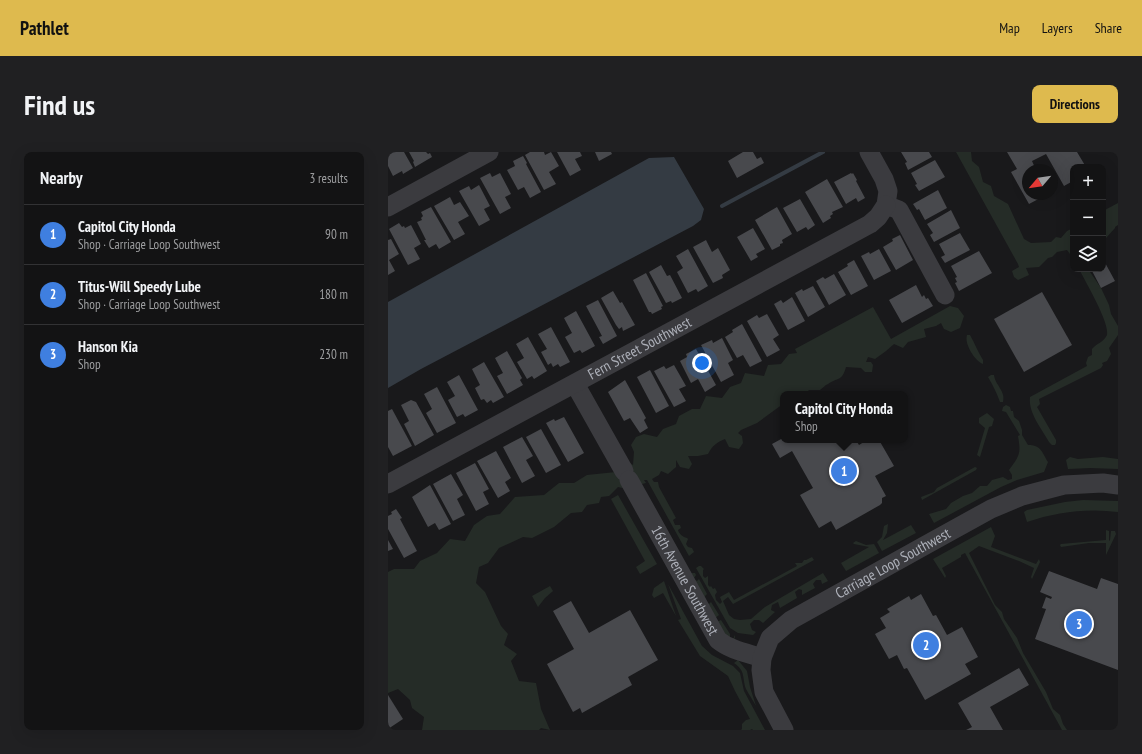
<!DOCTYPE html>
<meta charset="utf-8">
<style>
body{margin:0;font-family:"PT Sans Narrow",sans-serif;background:#202022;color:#f1f3f6}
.controls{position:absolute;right:12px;top:12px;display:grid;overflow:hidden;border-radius:8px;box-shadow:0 4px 16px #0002}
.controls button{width:36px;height:36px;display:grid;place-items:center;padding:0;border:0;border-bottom:1px solid #323234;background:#131314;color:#f1f3f6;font:20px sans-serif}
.compass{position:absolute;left:634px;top:12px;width:36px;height:36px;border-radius:50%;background:#131314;box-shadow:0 4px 16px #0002;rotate:241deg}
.you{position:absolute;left:314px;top:211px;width:14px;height:14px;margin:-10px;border:3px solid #fff;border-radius:50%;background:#1a73e8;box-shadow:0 0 0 6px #1a73e833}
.badge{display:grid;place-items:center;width:26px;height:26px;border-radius:50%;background:#deba4e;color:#fff;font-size:13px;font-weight:700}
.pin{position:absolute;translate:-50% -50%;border:2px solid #fff;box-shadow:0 1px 4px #0006}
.popup{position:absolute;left:392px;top:239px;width:128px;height:52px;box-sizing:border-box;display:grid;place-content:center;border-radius:8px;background:#131314;filter:drop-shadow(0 1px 3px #0005);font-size:13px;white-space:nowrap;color:#9d9ea0}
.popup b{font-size:15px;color:#f1f3f6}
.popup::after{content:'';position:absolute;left:50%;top:100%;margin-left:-8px;border:8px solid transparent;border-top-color:#131314}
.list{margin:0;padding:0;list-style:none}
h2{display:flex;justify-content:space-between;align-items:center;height:52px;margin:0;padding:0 16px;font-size:17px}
h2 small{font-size:13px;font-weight:400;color:#9d9ea0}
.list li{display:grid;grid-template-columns:26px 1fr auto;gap:12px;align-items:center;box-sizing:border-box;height:60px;padding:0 16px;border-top:1px solid #323234}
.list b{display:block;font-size:15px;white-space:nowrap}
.list p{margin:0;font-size:13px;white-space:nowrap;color:#9d9ea0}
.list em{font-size:13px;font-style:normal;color:#9d9ea0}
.icon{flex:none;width:22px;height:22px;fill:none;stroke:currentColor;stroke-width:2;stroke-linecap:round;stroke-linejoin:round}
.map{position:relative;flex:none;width:730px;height:578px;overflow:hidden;border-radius:8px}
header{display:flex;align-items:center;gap:24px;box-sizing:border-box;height:56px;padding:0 20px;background:#deba4e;color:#111}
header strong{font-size:19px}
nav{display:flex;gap:22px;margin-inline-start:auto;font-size:14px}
.intro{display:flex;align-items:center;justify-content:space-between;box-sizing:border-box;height:96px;padding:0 24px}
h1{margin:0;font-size:28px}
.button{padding:10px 18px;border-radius:8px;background:#deba4e;color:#111;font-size:14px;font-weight:700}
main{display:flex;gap:24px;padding:0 24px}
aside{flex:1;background:#131314;border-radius:8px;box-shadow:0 4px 16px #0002}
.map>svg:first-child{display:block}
.green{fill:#252c27}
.water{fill:#343b43}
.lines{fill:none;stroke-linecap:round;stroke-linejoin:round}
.stream{stroke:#343b43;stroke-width:4}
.building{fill:#48494d}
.minor{stroke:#3b3b3f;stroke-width:19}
.labels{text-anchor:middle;stroke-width:3;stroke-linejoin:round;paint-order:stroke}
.street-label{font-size:15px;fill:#adb0b9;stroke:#141416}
</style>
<header>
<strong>Pathlet</strong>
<nav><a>Map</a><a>Layers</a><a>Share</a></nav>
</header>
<div class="intro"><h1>Find us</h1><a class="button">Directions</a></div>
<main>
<aside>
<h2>Nearby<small>3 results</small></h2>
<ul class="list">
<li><span class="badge" style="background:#3f7fe0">1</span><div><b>Capitol City Honda</b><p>Shop · Carriage Loop Southwest</p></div><em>90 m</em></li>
<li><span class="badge" style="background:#3f7fe0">2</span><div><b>Titus-Will Speedy Lube</b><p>Shop · Carriage Loop Southwest</p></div><em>180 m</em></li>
<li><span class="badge" style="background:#3f7fe0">3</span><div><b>Hanson Kia</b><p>Shop</p></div><em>230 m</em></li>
</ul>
</aside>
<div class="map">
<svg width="730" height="578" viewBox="0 0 730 578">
<rect width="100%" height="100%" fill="#19191b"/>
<g class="green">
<polygon points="568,0 583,0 584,9 591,15 595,30 603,34 606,44 620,52 636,87 643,91 663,90 668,85 673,86 679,79 685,76 685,106 679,98 669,100 664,105 660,106 651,115 638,116 641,123 630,128 626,125 624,119 631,115 630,112"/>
<polygon points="730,51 730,73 727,75 727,76 718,86 715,86 715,59"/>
<path d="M691,117H700L713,136L721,153L723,162L730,174V183L721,196L723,202L719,209L714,211L715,213L713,216L651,247L652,252L649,255L668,288V291L667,293H664L661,290C654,277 640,261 642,245L699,214L698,211L700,205L704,203V197C709,191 716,190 719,183C722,171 697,129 691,117Z"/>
<path d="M562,154L570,156L576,164L572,176L563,180L556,177L553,171L548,174L536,177L538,185L520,190L515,196L506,192L498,199L487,207L480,205L478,210H483L485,213L484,220H477L473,216L458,215C454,229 451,225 440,232C437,233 435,236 432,238H421L417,242H395V252L369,271L353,278L350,281L354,284L355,291L351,297L341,295L337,287C329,290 324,294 320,302L310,304H300L304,312L301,317L292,315L288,308V315L280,322L273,319L271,323L264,327L266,330H270L271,335L288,366L285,368L287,373H292L293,376L290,378C291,382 295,385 299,386L300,387L298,392L300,395L304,396L306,400L301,404L259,328H256L258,331L254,332L253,333L239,309L245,313L246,300L243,293L248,285L256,282L269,285L275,277L288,272L291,264L304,257H312L318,244L334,246L342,235L353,231L357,221L376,224L380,213L393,212L401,202L409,201L407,197L485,155L503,187Z"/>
<path d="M579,183H582C587,192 590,200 595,208V212C587,209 576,192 579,183Z"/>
<path d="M603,223H606C607,233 618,239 615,250H612C609,242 605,233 600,225Z"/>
<path d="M618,253L622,255L623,259H625L626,265L631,269L634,278V283L640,293C653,293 654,300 660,310L656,320L629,328L613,335L546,371L541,362L558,357L563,351L575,344L584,341L592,334H599L604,328L615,325L620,328L624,327V323L621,318C632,303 633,302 630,284L632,283L618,260L614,259L615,255Z"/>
<polygon points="599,261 606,267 604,274 601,275 592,305 589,303 597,276 591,271 591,266"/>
<polygon points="682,305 690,307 715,305 730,307 730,317 702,316 680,317 678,308"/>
<polygon points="587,315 589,316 588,318 534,348 533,345 546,340 549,336"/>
<polygon points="228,320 239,337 230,335 221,344 213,345 211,351 199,353 194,360 183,361 166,375 144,386 135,385 111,396 100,411 91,415 88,431 97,440 113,474 120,482 116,493 129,502 123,509 131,529 148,531 153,557 162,578 153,576 151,578 34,578 36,565 24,556 22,548 10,537 0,541 0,420 6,417 26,417 32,409 49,401 62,387 77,389 86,373 99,364 112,362 127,345 156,343 171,331 186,331 199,323"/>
<polygon points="230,343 269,412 252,422 248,415 257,409 223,347"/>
<path d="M695,348L730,349V360C699,356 668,360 639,370L636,360L639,358L677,350Z"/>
<polygon points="500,372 499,381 495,388 523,373 528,381 494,399 489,390 494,385 496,374"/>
<polygon points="603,375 607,384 603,395 648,412 651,407 652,410 644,427 643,425 646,416 631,409 591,394 581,401 607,453 614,460 616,467 629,486 635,501 658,540 665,557 672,563 675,572 679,578 674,578 577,401 573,403 573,405 554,416 558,424 557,426 545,407"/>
<polygon points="718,378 721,379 721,389 722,388 723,379 727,379 728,382 718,403 718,391 701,391 673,395 672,393 673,392 718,388"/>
<polygon points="468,389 478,393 486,392 491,401 458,419 453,411 481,395 466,392 465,391"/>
<polygon points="424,405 426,408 345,452 340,445 335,449 341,463 346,467 352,468 363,467 377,455 435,421 440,429 434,432 433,428 428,428 425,432 427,436 414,443 414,438 411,437 407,440 409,446 392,456 390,450 384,453 383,458 387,460 375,471 371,468 366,468 362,472 364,478 368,480 365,483 350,481 342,476 308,416 311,414 313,414 316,417 315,418 315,424 317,426 320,424 320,433 322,435 323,434 325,437 327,436 329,440 327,443 328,448 332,452 334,450 332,445 341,440 346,448 409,414 407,411 414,411 416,408 418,408"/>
<polygon points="304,421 307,421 308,423 306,426 307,428 309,429 311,427 319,442 317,444 318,450 321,452 323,450 331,463 327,466 329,469 331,469 333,468 342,482 342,486 346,486 346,483 347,485 346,488 341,486 334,479 302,422"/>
<polygon points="276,429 288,464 275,441 266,446 264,443 266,436"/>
<polygon points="280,432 314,494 324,503 345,514 352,521 356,539 377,578 365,578 364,577 362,578 353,578 354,577 354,572 358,568 362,567 347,539 340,524 312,504 290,468 293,467"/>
<polygon points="162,434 165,439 157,446 150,455 144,444"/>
<path d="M350,508L359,519L362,535L368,554C365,548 361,543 358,537C354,526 358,519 346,511Z"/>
</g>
<polygon class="water" points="286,5 316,57 313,68 305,74 33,217 0,236 0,150 261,6"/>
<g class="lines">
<polyline class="stream" points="334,54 435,0"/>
</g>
<g class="building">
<polygon points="0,0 16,0 25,16 15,22 14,19 5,24 0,14"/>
<polygon points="21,0 38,0 40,2 42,1 44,5 27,15 25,10 26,9"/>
<polygon points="142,0 156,0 157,3 163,0 171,14 161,20 168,32 156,38 137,3"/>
<polygon points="169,0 192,0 194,4 187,7 193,18 182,24"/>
<polygon points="207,0 223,0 224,2 211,9"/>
<polygon points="355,0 365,0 369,7 373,5 376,11 349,26 340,9"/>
<polygon points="513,0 541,0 544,5 520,18 517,11 519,10"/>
<polygon points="619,0 689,0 698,15 685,15 685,29 676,34 658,2 644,9 648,18 640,18 640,42 660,42 641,52 623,20 629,17"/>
<polygon points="135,4 139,11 138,12 153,40 142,46 136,35 130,38 119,18 127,14 125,9"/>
<polygon points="547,8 557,25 531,39 527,33 529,32 523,21"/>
<polygon points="102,21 104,25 112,21 123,42 117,45 123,56 112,62 92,26"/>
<polygon points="463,21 464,22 465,21 469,28 468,29 477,46 470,50 468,46 458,52 446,30"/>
<polygon points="439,27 455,55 444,60 445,62 442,64 443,66 435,71 417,40"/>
<polygon points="91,33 102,54 96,57 102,68 91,74 71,39 81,34 83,38"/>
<polygon points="550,38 559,56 537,68 531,57 529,58 525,52"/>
<polygon points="62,45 66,53 72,50 81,64 70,70 77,82 66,88 46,54"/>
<polygon points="412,47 427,73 420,78 418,75 409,80 395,56"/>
<polygon points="43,55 63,90 51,97 48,92 41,96 36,88 38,88 29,70 34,68 33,66 35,64 33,60"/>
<polygon points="389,55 404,82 394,88 395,91 392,92 392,94 384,98 367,68"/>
<polygon points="563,58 572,76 546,90 542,83 545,81 539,72"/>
<polygon points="11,71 14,75 16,74 17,76 23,73 33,92 26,96 32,107 20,113 1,77"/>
<polygon points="365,76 377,97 368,102 370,105 363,109 349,85"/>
<polygon points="572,81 582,98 557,111 553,105 557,103 551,92"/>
<polygon points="512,83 525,108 508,118 495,95 505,89 504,87"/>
<polygon points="3,87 11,102 1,108 7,119 0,123 0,88"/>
<polygon points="318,88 324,100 330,96 342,118 334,123 335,126 325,131 305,95"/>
<polygon points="300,97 320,134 310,140 308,137 300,141 289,120 295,116 288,104"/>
<polygon points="491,97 503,119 486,128 473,104 481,100 482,102"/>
<polygon points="591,99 604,121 571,139 567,131 569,130 567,126 569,125 563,114"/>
<polygon points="715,107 727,129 713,136 703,117 715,117"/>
<polygon points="466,108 480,134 463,143 450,120 460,114 459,112"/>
<polygon points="273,113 279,124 282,123 294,146 284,151 283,149 278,151 261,120"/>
<polygon points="258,121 275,154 273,155 274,157 264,162 263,160 261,160 245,128"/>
<polygon points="446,122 458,143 441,153 428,129 435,125 437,127"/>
<polygon points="528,133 534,145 536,143 538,147 540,146 545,154 514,171 501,148"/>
<polygon points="425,134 437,155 420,165 407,141 414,137 415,139"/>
<polygon points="225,139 232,151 234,150 247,173 235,179 234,175 231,177 228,173 213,146"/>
<polygon points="654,140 684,193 636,220 606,167"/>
<polygon points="404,145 417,169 400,178 386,152 393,148 395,151"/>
<polygon points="210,148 229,184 215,192 211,185 214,184 198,154"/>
<polygon points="188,159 207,194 194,201 192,198 186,201 177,185 184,181 176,166"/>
<polygon points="379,162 391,183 385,187 392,198 379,205 359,169 369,163 371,166"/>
<polygon points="354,172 374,209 362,215 355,203 349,206 337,185 345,180 344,178"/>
<polygon points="163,175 182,210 172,215 170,212 165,215 163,211 160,213 153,200 159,197 150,182"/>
<polygon points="140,185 159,219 146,227 144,224 139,227 129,210 136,206 128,192"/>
<polygon points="334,186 345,208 340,211 346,223 333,230 313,193 324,188 325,191"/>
<polygon points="308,197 328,233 317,240 310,227 303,231 292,209 299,205 298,202"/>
<polygon points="119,199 134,226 132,228 135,233 119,242 109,224 115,221 107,206"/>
<polygon points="96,210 116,245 105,251 103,248 99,251 96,247 93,248 87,236 92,233 84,217"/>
<polygon points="286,213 298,234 291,237 298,249 286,255 266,219 276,214 278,217"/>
<polygon points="262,218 281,254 268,261 249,225"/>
<polygon points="71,223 90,258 77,265 75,262 69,265 60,248 67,244 59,230"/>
<polygon points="237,228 258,266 256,268 260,276 252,281 242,266 236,269 220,240"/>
<polygon points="49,235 68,271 49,281 38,261 44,257 36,242"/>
<polygon points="23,248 28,250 46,283 27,294 16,272 21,269 13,253"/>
<polygon points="4,257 24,294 5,304 0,295 0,259"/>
<polygon points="176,265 196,301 180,310 158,271 166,267 167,269"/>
<polygon points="153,277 173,313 158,321 138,285"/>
<polygon points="134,285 145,304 138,308 147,324 134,331 115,295"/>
<polygon points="395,286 395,288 468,288 471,293 479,288 491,288 506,314 487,324 498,344 494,346 494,351 492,353 448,378 443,369 431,376 412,343 425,336 404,299 392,306 384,292"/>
<polygon points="108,299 123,326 117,330 122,339 110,346 89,309"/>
<polygon points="87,311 101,337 95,340 101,352 88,359 68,321"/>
<polygon points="63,322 75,343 69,347 77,363 65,369 45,332"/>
<polygon points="42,333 63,372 51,378 47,371 40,375 24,345"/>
<polygon points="8,357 14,366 12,367 29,399 16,406 0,377 0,364 4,362 3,360"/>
<polygon points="0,388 5,397 0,399"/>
<polygon points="661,419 709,437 713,426 730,432 730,518 647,487 658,457 654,456 658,445 663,447 664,445 652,440"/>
<polygon points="533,442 545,464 548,463 559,483 574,475 590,505 577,512 583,522 537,548 519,516 516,517 509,503 501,507 487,482 498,476 492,466 502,460 499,457 521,444 523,448"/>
<polygon points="183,449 201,481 242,458 270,508 240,525 244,533 194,561 192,556 185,560 159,512 186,497 165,459"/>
<polygon points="631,516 641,533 602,555 615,578 578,578 584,575 570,551"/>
<polygon points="0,543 15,567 0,577"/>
</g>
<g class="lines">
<g class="minor">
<polyline points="481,0 496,27 500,39 498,53 511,58 557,143"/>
<polyline points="0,55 101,0"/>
<polyline points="187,232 236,319"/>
<path id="s1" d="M241,328L330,488C342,498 359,501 374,506"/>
<path id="s2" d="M0,332L482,72L490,65L498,53"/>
<path id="s3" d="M396,578L376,540L373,518L374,506L382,486L403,468L545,389L603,357L634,344L676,333L715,331L730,333"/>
</g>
</g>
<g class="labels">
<g class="street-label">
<text dy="5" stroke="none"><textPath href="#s2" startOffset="286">Fern Street Southwest</textPath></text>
<text dy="5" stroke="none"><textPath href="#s3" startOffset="243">Carriage Loop Southwest</textPath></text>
<text dy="5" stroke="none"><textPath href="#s1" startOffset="115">16th Avenue Southwest</textPath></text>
</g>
</g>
</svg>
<div class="controls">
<button>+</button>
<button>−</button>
<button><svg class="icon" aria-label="layers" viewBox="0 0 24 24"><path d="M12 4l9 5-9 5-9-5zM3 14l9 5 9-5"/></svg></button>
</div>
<svg class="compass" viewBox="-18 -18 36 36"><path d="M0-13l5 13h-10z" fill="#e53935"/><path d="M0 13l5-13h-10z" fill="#9d9ea0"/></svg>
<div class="you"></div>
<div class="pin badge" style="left:456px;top:319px;background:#3f7fe0">1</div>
<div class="popup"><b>Capitol City Honda</b>Shop</div>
<div class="pin badge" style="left:538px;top:493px;background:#3f7fe0">2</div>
<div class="pin badge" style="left:691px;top:472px;background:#3f7fe0">3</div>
</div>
</main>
